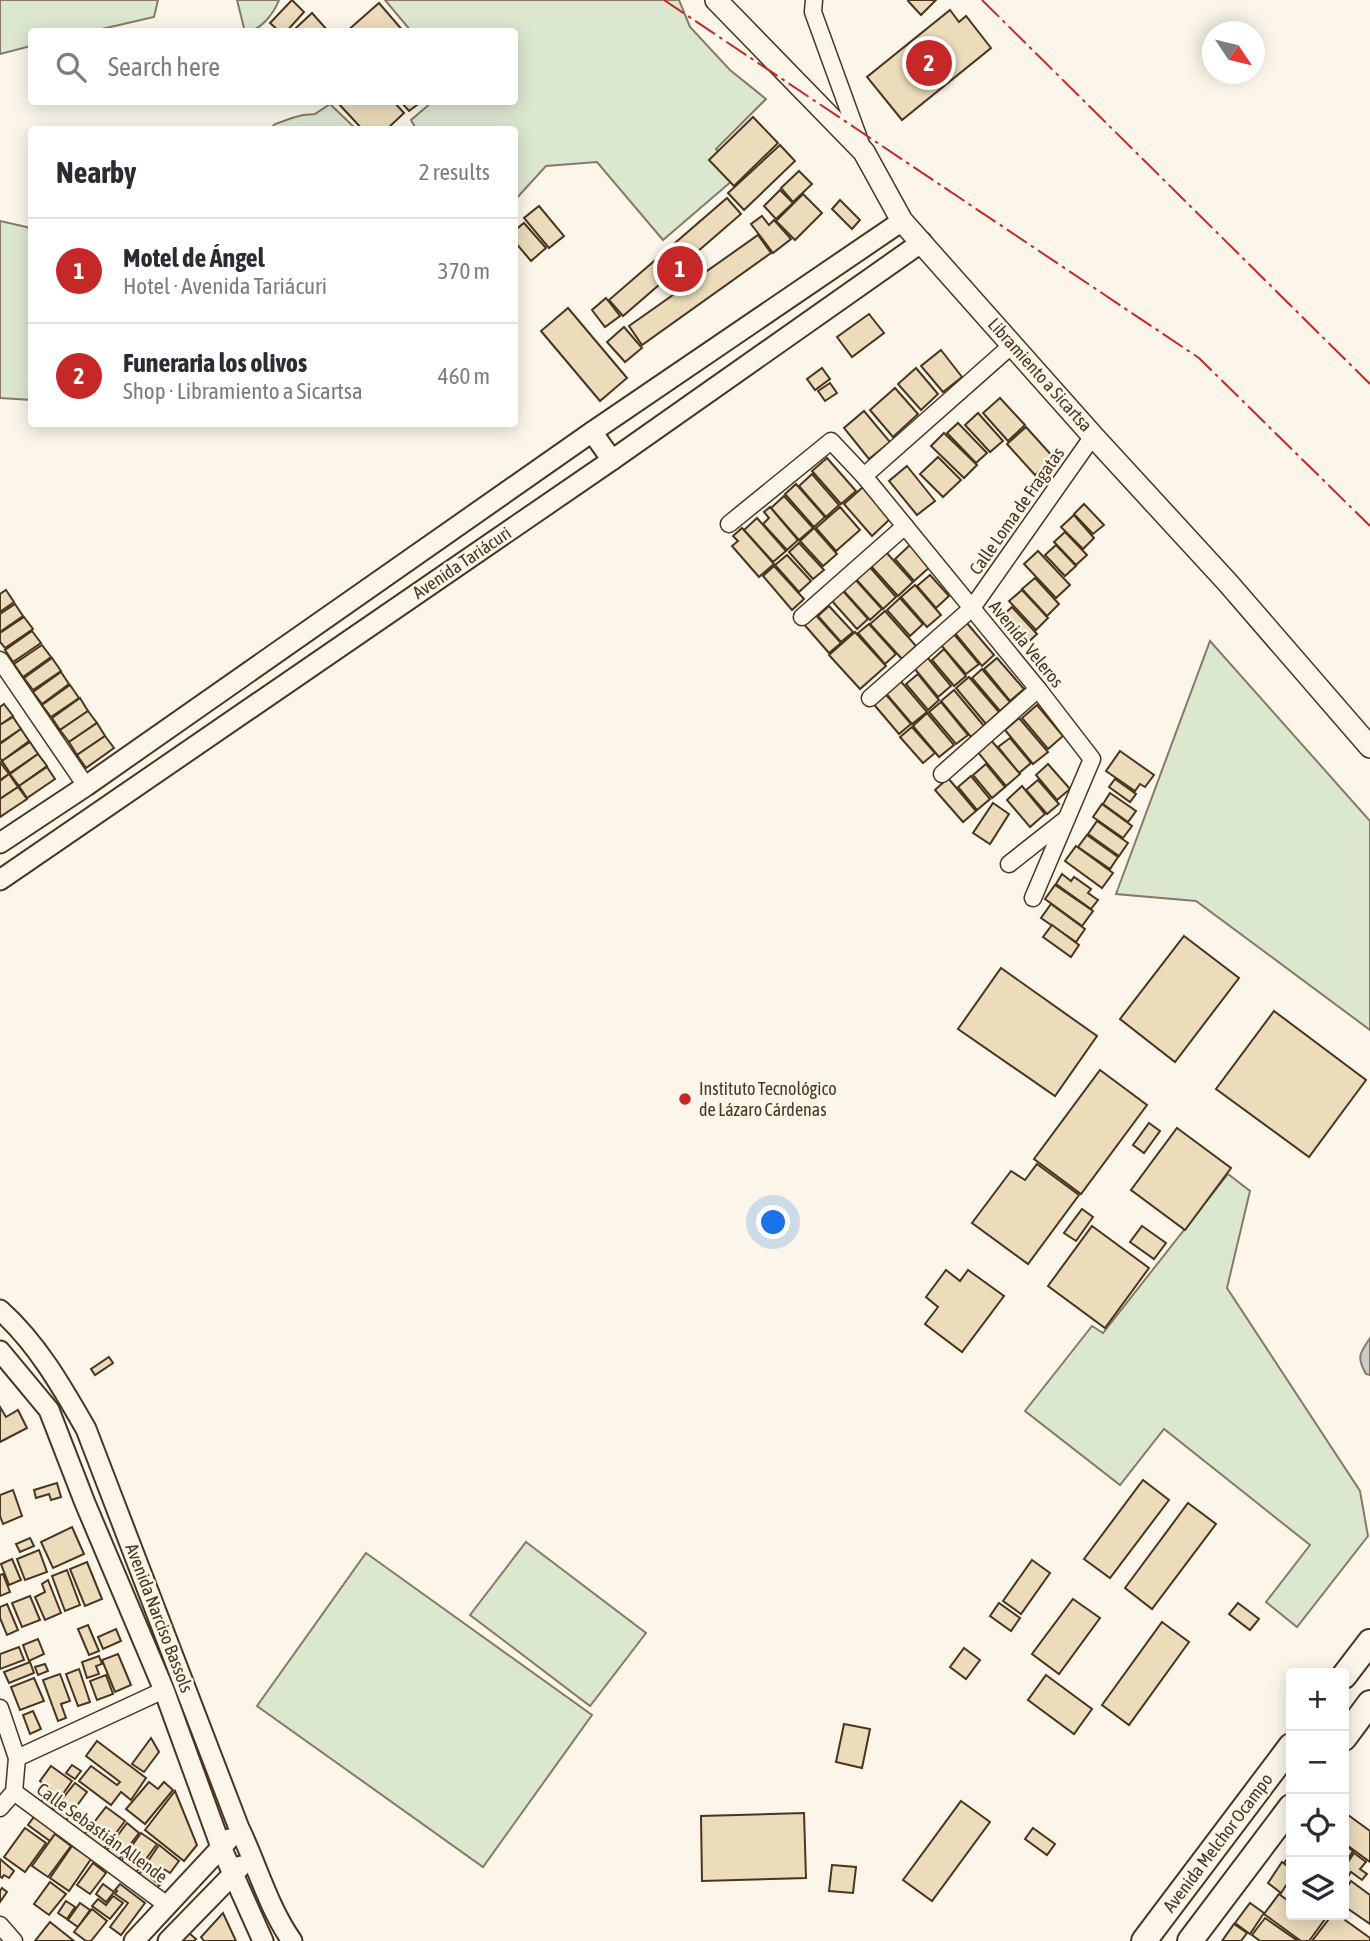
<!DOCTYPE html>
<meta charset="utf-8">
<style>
body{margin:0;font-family:"Asap Condensed",sans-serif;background:#f7f7f7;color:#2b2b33}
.controls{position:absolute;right:21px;bottom:21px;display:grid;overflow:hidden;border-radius:7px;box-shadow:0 4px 18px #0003}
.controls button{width:63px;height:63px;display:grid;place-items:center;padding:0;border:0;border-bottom:2px solid #e1e1e2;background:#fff;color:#2b2b33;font:35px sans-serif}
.compass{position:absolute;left:1202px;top:21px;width:63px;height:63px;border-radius:50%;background:#fff;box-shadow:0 4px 18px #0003;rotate:125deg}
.you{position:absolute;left:774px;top:1223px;width:24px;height:24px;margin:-18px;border:5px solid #fff;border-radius:50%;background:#1a73e8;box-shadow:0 0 0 10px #1a73e833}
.badge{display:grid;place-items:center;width:46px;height:46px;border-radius:50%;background:#c62828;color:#fff;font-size:23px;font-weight:700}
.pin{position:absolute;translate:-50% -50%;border:4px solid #fff;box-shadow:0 2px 7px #0006}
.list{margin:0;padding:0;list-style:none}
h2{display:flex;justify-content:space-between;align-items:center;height:91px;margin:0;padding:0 28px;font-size:30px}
h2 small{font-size:23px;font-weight:400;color:#7c7c81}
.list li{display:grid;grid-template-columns:46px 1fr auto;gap:21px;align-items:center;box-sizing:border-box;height:105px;padding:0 28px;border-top:2px solid #e1e1e2}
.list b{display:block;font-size:26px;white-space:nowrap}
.list p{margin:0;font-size:23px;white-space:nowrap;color:#7c7c81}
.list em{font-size:23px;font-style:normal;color:#7c7c81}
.icon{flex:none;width:38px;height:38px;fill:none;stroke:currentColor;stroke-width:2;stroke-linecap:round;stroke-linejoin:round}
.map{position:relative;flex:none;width:1370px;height:1941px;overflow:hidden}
.search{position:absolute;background:#fff;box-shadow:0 4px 18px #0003;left:28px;top:28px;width:490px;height:77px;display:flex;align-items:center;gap:18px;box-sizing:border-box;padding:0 24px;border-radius:7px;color:#7c7c81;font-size:26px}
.panel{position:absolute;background:#fff;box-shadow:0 4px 18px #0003;left:28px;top:126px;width:490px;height:301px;border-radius:7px}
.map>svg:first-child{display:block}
.green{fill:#dce7d0;stroke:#887966;stroke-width:2}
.water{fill:#c9cecd;stroke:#887966;stroke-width:2}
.building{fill:#ecdcbc;stroke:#4a3520;stroke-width:2}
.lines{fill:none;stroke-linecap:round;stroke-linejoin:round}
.minor-casing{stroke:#4a3520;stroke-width:19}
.tertiary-casing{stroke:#4a3520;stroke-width:23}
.secondary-casing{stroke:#4a3520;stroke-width:24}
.primary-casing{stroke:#4a3520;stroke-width:28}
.minor{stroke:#fbf6e9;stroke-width:16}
.tertiary{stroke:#fbf6e9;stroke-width:19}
.secondary{stroke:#fbf6e9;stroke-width:21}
.primary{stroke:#fbf6e9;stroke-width:24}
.power{stroke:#c62828;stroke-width:2;stroke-dasharray:24 5 3.5 5;stroke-linecap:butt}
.poi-dot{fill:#c62828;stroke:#fbf6e9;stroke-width:2.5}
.labels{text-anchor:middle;stroke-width:5;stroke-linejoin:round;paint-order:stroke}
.street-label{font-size:18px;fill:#4a3520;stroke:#fbf6e9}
.poi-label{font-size:18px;fill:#4a3520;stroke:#fbf6e9;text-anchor:start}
</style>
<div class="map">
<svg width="1370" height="1941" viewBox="0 0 1370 1941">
<rect width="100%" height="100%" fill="#fbf6e9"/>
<g class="green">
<polygon points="0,0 158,0 154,17 93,31 32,32 31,46 0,54"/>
<path d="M237,0H279C274,13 261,31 245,32Z"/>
<polygon points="385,0 679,0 690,27 730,70 766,99 716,149 740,174 663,240 597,162 546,166 515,200 514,130 416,129 411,120 432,102 514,102 514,32 411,31"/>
<polygon points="330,104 356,129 270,129 275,124 292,118 303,115 315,114"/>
<polygon points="0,221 31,228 31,400 0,398"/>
<polygon points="1210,641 1370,821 1370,1030 1196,901 1116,894"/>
<polygon points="1228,1174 1250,1191 1227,1288 1360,1491 1368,1536 1297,1627 1266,1602 1310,1545 1164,1429 1120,1485 1025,1411 1092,1326 1103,1333"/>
<polygon points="526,1542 646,1633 590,1706 470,1615"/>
<polygon points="366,1553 592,1715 483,1867 257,1706"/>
</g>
<path class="water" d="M1370,1338V1375L1366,1374C1356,1357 1360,1353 1370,1338Z"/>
<g class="building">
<polygon points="292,0 304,12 286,32 280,32 270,23"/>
<polygon points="909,0 936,0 921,15 908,1"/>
<polygon points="379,3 404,32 346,32"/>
<polygon points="950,10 959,22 966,16 991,48 902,120 867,77"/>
<polygon points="312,13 329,32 292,32 297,27"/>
<polygon points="337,102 394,102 404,113 386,130 363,130"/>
<polygon points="401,102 421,102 409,111"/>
<polygon points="753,117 778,143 734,186 709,160"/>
<polygon points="780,145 795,161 744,210 728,193"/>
<polygon points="799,171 812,184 793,202 781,188"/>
<polygon points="780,190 793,203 776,219 764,206"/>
<polygon points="803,194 822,213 795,240 776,221"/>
<polygon points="727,198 741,214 623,316 609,300"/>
<polygon points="840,200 860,220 852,229 832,209"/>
<polygon points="539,206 564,236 549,248 524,218"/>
<polygon points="762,216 769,225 774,220 791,239 773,253 751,224"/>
<polygon points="524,223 546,248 531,261 514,241 514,231"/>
<polygon points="758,235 771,253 642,345 629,326"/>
<polygon points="606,298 620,316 605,327 592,310"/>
<polygon points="568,308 627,378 600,401 541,331"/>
<polygon points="869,314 884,333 852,357 837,337"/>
<polygon points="624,327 642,348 625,362 607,342"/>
<polygon points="941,350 962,377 943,392 921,366"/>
<polygon points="822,368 830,379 815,390 807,379"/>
<polygon points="916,368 938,394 921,410 898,384"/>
<polygon points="830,383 837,393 825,401 818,391"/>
<polygon points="895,388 918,414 893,437 870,410"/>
<polygon points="1000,398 1025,425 1008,441 983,413"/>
<polygon points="864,411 890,442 869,459 844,428"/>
<polygon points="978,413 1003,441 990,452 965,425"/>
<polygon points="958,423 987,453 976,463 947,433"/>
<polygon points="1026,427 1054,458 1035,475 1007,444"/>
<polygon points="944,433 977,465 964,478 931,446"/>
<polygon points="938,457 961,480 943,497 920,474"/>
<polygon points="827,458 856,491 841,504 812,471"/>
<polygon points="907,466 935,501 917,515 889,481"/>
<polygon points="812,474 839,505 826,517 799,486"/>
<polygon points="796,484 825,517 814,527 785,494"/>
<polygon points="863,487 890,519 872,536 844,504"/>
<polygon points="784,496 813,528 799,540 771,508"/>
<polygon points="1084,504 1104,525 1093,534 1074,514"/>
<polygon points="770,507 798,540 787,550 763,524 769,518 764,512"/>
<polygon points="840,507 860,530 836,551 816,528"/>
<polygon points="1074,515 1094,538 1083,549 1061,527"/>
<polygon points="757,518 786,551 773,562 744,530"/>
<polygon points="742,528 774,564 759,577 732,546 738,541 733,536"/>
<polygon points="814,528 837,554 823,566 800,541"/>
<polygon points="1065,532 1087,555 1076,565 1054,542"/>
<polygon points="799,543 824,570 813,579 789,552"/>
<polygon points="911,544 931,566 914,581 895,559"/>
<polygon points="1056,545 1076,566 1065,576 1045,555"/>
<polygon points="885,551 913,582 898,596 870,565"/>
<polygon points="1038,551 1070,585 1056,598 1024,564"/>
<polygon points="787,555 811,581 799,592 775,565"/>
<polygon points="868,565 896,597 883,609 854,577"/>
<polygon points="774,566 804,599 792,610 763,576"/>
<polygon points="930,575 949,596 936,608 917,586"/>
<polygon points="853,577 882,609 870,620 841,588"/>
<polygon points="1035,578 1059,604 1047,616 1022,589"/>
<polygon points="915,585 941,615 927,627 901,597"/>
<polygon points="6,590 14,602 0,612 0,594"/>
<polygon points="1022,590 1048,618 1036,630 1009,601"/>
<polygon points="843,591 868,619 857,629 832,601"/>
<polygon points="900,598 923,624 910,636 887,610"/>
<polygon points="15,604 23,616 0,632 0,614"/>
<polygon points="829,606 853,632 841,642 818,616"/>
<polygon points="1012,607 1037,634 1024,646 999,619"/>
<polygon points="885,611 916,646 902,659 870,624"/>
<polygon points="813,612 841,643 829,653 802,622"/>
<polygon points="24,617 33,629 5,648 0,642 0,633"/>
<polygon points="966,622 994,655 982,666 954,632"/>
<polygon points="869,624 896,654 885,664 858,633"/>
<polygon points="32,631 41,643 13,662 5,650"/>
<polygon points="855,632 886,666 860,689 829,655"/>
<polygon points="953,633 979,664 966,674 940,644"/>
<polygon points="42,645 51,657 23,677 14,664"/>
<polygon points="944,649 966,676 954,686 932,660"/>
<polygon points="927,657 951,686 938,697 914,668"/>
<polygon points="52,658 61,671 33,690 24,678"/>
<polygon points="997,658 1024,689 1010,701 984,669"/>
<polygon points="982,669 1010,702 1000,711 972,678"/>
<polygon points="61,672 69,684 42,704 33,692"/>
<polygon points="918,674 939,700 928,710 906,684"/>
<polygon points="969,677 999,712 986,724 956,688"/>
<polygon points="898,678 927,712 912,724 883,690"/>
<polygon points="70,685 79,698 51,717 42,705"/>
<polygon points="954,690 984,726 971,737 941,701"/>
<polygon points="883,691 911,724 899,734 871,701"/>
<polygon points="80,698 88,711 60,730 52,718"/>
<polygon points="941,702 968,735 956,744 929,712"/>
<polygon points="4,704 13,716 0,725 0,707"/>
<polygon points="1037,705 1063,736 1048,749 1022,718"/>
<polygon points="88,711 97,723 69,742 60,730"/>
<polygon points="927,713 954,745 939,757 913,726"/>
<polygon points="13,717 21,729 0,743 0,725"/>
<polygon points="1019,718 1048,752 1033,764 1005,730"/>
<polygon points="97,723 105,736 77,755 69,742"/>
<polygon points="912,727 935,753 923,763 900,737"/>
<polygon points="21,729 29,741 2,761 0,758 0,744"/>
<polygon points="105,736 114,748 86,768 77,755"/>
<polygon points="1010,738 1031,763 1019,773 998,747"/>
<polygon points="990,739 1020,774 1006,786 976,750"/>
<polygon points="30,742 38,754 10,773 2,761"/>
<polygon points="1120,751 1154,775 1145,787 1140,784 1135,791 1106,771"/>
<polygon points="38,754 47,766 19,786 10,774"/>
<polygon points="0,762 9,774 0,780"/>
<polygon points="986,764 1005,787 992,798 973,775"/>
<polygon points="1048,764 1070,789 1057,800 1036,775"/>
<polygon points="47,767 55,779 27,798 19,786"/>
<polygon points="9,774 18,787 0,799 0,781"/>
<polygon points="971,776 990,799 977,810 958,787"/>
<polygon points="948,778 976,811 963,822 935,790"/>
<polygon points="1115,779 1136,794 1130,802 1109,787"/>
<polygon points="1038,780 1059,804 1047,814 1026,790"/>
<polygon points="1022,786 1045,814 1030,827 1007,800"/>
<polygon points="18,787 27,799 0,817 0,799"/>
<polygon points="1110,793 1136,811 1128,822 1103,804"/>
<polygon points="993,803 1009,814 990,844 973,833"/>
<polygon points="1102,804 1132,826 1123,838 1093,817"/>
<polygon points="1097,821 1128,843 1119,856 1088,834"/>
<polygon points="1087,835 1118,857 1110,869 1078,847"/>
<polygon points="1076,846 1113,873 1102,888 1065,861"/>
<polygon points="1062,874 1071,881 1074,877 1091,889 1088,893 1098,900 1091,909 1056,884"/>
<polygon points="1055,885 1093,911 1082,926 1045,899"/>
<polygon points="1051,904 1085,929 1076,942 1041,918"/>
<polygon points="1052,925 1079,945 1071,957 1043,937"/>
<polygon points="1184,936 1239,978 1175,1062 1120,1019"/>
<polygon points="1001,968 1097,1036 1055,1096 958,1029"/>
<polygon points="1274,1011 1366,1080 1309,1157 1216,1089"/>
<polygon points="1100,1070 1147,1105 1081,1194 1034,1159"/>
<polygon points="1149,1123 1160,1131 1144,1153 1133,1145"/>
<polygon points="1177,1128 1231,1168 1185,1230 1131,1190"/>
<polygon points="1037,1164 1079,1195 1028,1264 972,1223 1011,1171 1025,1180"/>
<polygon points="1082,1209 1093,1217 1076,1241 1064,1233"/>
<polygon points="1092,1226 1149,1268 1105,1328 1048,1286"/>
<polygon points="1142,1226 1166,1243 1154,1259 1130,1242"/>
<polygon points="946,1270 960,1281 968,1270 1004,1296 962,1352 925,1324 938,1307 926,1297"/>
<polygon points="109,1357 113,1363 95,1375 91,1369"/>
<polygon points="0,1407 6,1417 18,1410 27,1428 0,1442"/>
<polygon points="1143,1480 1169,1500 1110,1578 1084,1559"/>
<polygon points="57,1483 61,1497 51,1500 49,1494 36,1498 34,1490"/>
<polygon points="13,1490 22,1516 3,1524 0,1516 0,1495"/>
<polygon points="1188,1503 1216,1524 1152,1609 1125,1588"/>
<polygon points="72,1527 84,1554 53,1568 41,1542"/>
<polygon points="30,1538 34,1546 20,1552 16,1544"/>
<polygon points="39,1550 47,1572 25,1580 17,1559"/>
<polygon points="12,1559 21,1580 9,1585 1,1564"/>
<polygon points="1032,1560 1050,1573 1021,1614 1003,1601"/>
<polygon points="87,1562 102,1599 85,1606 70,1569"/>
<polygon points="67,1570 80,1605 65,1611 52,1576"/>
<polygon points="3,1574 10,1592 0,1596 0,1575"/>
<polygon points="48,1580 61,1613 45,1620 35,1597 45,1592 42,1584"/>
<polygon points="30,1596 40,1620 22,1627 12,1603"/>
<polygon points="1073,1599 1100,1618 1059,1674 1032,1654"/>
<polygon points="999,1603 1020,1618 1011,1631 990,1616"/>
<polygon points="1238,1603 1259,1619 1250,1630 1229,1614"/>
<polygon points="7,1604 18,1630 7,1635 0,1618 0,1607"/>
<polygon points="1162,1622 1189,1642 1129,1725 1102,1705"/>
<polygon points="88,1625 99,1651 89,1655 78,1629"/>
<polygon points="116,1629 121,1641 103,1649 98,1637"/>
<polygon points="38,1639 44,1654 29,1661 23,1645"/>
<polygon points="19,1647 24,1660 0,1669 0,1654"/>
<polygon points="964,1648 980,1660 966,1679 950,1667"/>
<polygon points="118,1654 131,1685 115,1692 102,1660"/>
<polygon points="99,1656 102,1664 96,1666 99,1674 87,1678 82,1662"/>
<polygon points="30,1662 34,1673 9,1683 4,1672"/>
<polygon points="45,1664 48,1671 38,1675 35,1667"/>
<polygon points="79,1669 90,1702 78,1706 66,1674"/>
<polygon points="60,1674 70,1701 61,1704 66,1718 58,1721 43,1680"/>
<polygon points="106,1675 113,1694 97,1700 90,1681"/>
<polygon points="1046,1675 1092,1709 1074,1734 1028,1700"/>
<polygon points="34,1678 44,1701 20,1710 11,1687"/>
<polygon points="33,1711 41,1729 30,1734 23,1715"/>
<polygon points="844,1724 870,1729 862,1768 836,1762"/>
<polygon points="151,1738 159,1752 144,1772 132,1764"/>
<polygon points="97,1741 146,1778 131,1800 121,1792 111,1805 79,1781 91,1766 117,1785 120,1782 86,1756"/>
<polygon points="72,1765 81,1771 75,1779 66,1773"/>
<polygon points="51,1766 72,1781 51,1811 40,1803 50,1789 40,1781"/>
<polygon points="149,1782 158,1789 164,1782 173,1790 145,1824 126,1809"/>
<polygon points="75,1783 87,1792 64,1823 51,1813"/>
<polygon points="175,1791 197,1845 184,1861 145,1830"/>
<polygon points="961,1801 990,1822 932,1901 903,1880"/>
<polygon points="106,1807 125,1821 100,1854 81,1839"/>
<polygon points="1344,1812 1370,1831 1370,1862 1344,1843"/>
<polygon points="804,1813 806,1878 702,1881 701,1816"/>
<polygon points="36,1814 58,1830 50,1841 28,1825"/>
<polygon points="127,1823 139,1833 116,1863 104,1854"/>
<polygon points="25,1828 46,1843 25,1872 4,1857"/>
<polygon points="1033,1828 1055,1844 1047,1855 1025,1839"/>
<polygon points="141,1833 157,1844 132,1878 117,1867"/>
<polygon points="55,1834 71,1846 48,1877 32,1866"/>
<polygon points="1344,1844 1353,1851 1344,1865"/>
<polygon points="159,1845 179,1861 170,1873 159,1866 151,1878 160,1885 151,1891 136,1879"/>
<polygon points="72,1846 91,1859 69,1891 50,1878"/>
<polygon points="1291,1853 1291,1868 1284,1863"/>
<polygon points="1354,1853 1366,1862 1360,1869 1367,1874 1362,1880 1351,1872 1344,1883 1344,1868"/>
<polygon points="0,1859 14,1871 9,1878 4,1875 2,1878 0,1876"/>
<polygon points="1282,1862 1291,1869 1291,1878 1281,1893 1268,1883"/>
<polygon points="93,1863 106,1873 90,1894 77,1885"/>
<polygon points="832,1865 856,1867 853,1893 829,1891"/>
<polygon points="1351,1881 1370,1895 1370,1924 1344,1906 1344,1892"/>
<polygon points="50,1882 66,1894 49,1915 34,1904"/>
<polygon points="103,1884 114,1892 106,1902 96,1894"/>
<polygon points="120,1884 145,1903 121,1935 110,1927 128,1903 115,1894 117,1891 115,1890"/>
<polygon points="2,1888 7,1892 0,1902 0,1891"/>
<polygon points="1279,1894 1291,1903 1291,1915 1307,1915 1310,1917 1311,1915 1328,1915 1309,1941 1301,1941 1264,1914"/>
<polygon points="113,1896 123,1903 110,1919 92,1906 98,1899 106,1905"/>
<polygon points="66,1901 75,1907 67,1919 58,1913"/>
<polygon points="80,1903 90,1910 78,1927 68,1920"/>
<polygon points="1250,1903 1264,1913 1250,1934 1235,1923"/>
<polygon points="92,1909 107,1921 91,1941 86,1941 74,1932"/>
<polygon points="223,1913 236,1941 204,1941 201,1937"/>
<polygon points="1332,1915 1338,1915 1370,1938 1370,1941 1312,1941"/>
<polygon points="1265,1918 1298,1941 1260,1941 1252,1935"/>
<polygon points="50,1922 74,1941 35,1941"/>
<polygon points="1234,1924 1247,1933 1241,1941 1222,1941"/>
<polygon points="189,1933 196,1939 194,1941 181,1941"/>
</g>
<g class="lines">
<defs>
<g id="minor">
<polyline points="814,0 813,12 862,147"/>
<polyline points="864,476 1012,345"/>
<polyline points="729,524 831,441 864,476 1038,689 1092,759 1033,898"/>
<polyline points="802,617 905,526"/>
<polyline points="0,660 86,786"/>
<polyline points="870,698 972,608 1093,436"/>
<polyline points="942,774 1038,689"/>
<polyline points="1009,864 1066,819"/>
<polyline points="0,1708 17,1758 14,1792 0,1808"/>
<polyline points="17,1758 164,1690"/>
<polyline points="14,1792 167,1905"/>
<polyline points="0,1925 14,1941"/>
</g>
<g id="tertiary">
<polyline points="592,432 612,460"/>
<polyline points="0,843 86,786 592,432 902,221"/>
<polyline points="0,880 612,460 922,242"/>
<path d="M0,1310C37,1343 62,1387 86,1429L239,1828C257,1865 268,1907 292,1941"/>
<polyline points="0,1351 49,1410 85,1503 164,1690 221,1847 263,1941"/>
<polyline points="134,1941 229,1839"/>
<polyline points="168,1941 241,1866"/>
</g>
<polyline id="secondary" points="716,0 864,152 902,221 1093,436 1228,583 1370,747"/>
<g id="primary">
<polyline points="1344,1676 1370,1642"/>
<polyline points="1344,1738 1370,1703"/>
<polyline points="1144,1941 1291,1746"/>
<polyline points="1190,1941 1291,1807"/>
</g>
</defs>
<use href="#minor" class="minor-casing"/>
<use href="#tertiary" class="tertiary-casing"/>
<use href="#secondary" class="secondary-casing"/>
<use href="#primary" class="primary-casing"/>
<use href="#minor" class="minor"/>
<use href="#tertiary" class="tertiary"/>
<use href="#secondary" class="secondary"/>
<use href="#primary" class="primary"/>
<g class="power">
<polyline points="664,0 1199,358 1370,526"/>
<polyline points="982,0 1370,384"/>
</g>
</g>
<circle class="poi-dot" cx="685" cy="1099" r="7"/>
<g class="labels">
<g class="street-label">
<text transform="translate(1040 375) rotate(48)" y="6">Libramiento a Sicartsa</text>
<text transform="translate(1017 511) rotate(-55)" y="6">Calle Loma de Fragatas</text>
<text transform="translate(462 563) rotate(-34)" y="6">Avenida Tariácuri</text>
<text transform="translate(1026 644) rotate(51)" y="6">Avenida Veleros</text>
<text transform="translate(159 1618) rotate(69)" y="6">Avenida Narciso Bassols</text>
<text transform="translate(102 1833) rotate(36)" y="6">Calle Sebastián Allende</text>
<text transform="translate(1218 1843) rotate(-53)" y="6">Avenida Melchor Ocampo</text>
</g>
<g class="poi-label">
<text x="699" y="1095">Instituto Tecnológico<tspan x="699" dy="21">de Lázaro Cárdenas</tspan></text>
</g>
</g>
</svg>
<div class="controls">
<button>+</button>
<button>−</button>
<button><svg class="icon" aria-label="locate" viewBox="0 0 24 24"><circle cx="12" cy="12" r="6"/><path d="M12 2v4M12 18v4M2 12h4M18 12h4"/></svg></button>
<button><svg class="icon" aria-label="layers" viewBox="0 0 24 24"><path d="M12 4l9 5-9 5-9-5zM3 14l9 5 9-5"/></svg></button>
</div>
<svg class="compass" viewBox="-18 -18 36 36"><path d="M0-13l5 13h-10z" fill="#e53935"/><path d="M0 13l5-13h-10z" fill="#7c7c81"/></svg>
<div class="you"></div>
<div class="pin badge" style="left:680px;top:269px">1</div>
<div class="pin badge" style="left:929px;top:63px">2</div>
<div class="search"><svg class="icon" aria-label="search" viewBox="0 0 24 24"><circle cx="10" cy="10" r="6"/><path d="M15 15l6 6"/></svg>Search here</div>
<section class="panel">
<h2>Nearby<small>2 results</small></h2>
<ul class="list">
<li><span class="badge">1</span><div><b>Motel de Ángel</b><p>Hotel · Avenida Tariácuri</p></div><em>370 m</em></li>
<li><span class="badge">2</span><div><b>Funeraria los olivos</b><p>Shop · Libramiento a Sicartsa</p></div><em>460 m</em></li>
</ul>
</section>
</div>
